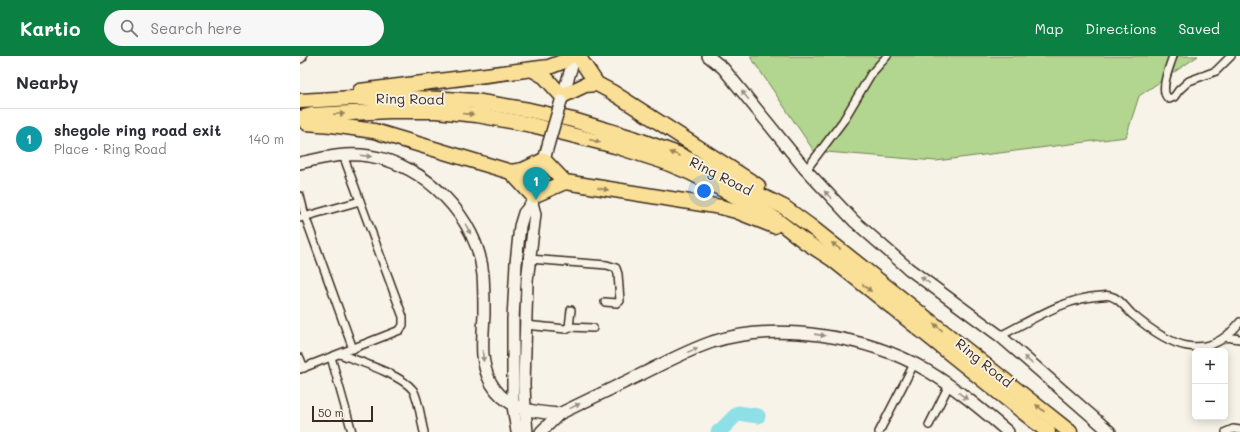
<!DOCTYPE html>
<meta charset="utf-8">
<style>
body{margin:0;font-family:Mali,sans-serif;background:#f7f7f7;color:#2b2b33}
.controls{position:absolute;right:12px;bottom:12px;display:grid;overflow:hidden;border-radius:6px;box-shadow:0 2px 10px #0003}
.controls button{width:36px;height:36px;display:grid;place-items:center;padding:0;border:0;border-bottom:1px solid #e1e1e2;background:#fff;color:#2b2b33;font:20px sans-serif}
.scale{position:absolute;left:12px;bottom:10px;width:61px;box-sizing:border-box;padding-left:4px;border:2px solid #3b2a1e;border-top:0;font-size:11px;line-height:14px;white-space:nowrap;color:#3b2a1e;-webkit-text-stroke:3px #f7f3e8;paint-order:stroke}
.you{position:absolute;left:404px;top:135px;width:14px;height:14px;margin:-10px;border:3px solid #fff;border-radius:50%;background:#1a73e8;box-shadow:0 0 0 6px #1a73e833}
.badge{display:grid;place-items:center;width:26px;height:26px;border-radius:50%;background:#0b8043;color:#fff;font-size:13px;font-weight:700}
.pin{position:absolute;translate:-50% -33px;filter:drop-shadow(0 1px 2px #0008)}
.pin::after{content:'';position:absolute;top:21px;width:14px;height:12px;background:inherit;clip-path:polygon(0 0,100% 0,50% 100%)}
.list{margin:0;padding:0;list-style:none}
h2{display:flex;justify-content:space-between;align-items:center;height:52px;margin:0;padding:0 16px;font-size:17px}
h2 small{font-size:13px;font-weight:400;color:#7c7c81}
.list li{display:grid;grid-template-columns:26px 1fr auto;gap:12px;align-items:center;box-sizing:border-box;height:60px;padding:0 16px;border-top:1px solid #e1e1e2}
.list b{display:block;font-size:15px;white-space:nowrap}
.list p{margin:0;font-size:13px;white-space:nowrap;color:#7c7c81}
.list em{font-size:13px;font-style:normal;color:#7c7c81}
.icon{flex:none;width:22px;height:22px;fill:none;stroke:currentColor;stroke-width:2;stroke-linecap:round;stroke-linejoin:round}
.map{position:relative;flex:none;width:940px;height:376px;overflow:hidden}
header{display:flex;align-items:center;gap:24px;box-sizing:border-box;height:56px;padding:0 20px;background:#0b8043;color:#fff}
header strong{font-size:19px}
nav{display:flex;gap:22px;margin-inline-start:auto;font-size:14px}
.search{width:280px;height:36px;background:#f7f7f7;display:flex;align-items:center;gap:10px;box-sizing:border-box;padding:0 14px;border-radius:22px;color:#7c7c81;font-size:15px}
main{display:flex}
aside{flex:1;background:#fff}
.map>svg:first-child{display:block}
.green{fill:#b2d58f;stroke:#768056}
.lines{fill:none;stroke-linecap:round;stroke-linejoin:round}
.river{stroke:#8fe0e6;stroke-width:15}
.street-casing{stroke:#3b2a1e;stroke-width:10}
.secondary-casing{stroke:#3b2a1e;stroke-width:14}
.highway-casing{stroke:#3b2a1e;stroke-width:17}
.street{stroke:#f7f3e8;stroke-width:7}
.secondary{stroke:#f7f3e8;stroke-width:11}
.highway{stroke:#fadf96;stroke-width:14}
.secondary-bridge-casing{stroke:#3b2a1e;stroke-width:14;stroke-linecap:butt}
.secondary-bridge{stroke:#f7f3e8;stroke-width:11}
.oneway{fill:#998e83}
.oneway2{fill:#9a845a}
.labels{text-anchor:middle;stroke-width:3.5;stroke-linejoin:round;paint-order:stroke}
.street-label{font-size:14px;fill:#3b2a1e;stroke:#f7f3e8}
</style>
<header>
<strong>Kartio</strong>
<div class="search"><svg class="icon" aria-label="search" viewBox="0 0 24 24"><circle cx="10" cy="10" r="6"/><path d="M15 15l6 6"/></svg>Search here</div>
<nav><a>Map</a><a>Directions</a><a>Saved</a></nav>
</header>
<main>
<aside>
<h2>Nearby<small></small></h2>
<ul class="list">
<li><span class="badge" style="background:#0f9aa8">1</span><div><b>shegole ring road exit</b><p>Place · Ring Road</p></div><em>140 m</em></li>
</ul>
</aside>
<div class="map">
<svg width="940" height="376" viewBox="0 0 940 376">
<rect width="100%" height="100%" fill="#f7f3e8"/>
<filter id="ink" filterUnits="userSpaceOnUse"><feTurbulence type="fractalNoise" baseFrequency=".025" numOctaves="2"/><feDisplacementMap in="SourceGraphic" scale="8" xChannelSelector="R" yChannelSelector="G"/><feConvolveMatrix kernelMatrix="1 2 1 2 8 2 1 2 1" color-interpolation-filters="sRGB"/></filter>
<g filter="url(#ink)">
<polygon class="green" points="450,0 898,0 839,40 826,81 636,105 514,95"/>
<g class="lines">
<polyline class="river" points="418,376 421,374 438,357 458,360"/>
<defs>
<g id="street">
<path d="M873,0C870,10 858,36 869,43L874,41L879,34L889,25L916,15L931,0"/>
<polyline points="506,114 543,65 571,18 587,0"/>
<polyline points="0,140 5,160 53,293"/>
<polyline points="0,162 60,145"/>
<polyline points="229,203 307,209 316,212 318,218 320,245 317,247 305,246"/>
<polyline points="225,269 266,273 269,271 271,254"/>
<polyline points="269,271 293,272"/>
<path d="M700,280C732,264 764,242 801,240C804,240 807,239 810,240C820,242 826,253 833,259C867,288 906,310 940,266"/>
<polyline points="925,281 940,283"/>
<path d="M40,298C58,305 102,319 113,334C119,343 121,365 124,376"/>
<polyline points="31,301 52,376"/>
<polyline points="0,302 4,312"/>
<polyline points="0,313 100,274 103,269 103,261 43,99"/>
<polyline points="629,369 649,329"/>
<polyline points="579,376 614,308"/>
<polyline points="926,376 933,373 940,374"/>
</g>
<g id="secondary">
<polyline points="408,0 423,12 506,114 554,165 609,213 700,280 810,376"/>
<polyline points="0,1 1,0"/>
<polyline points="261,45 275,0"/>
<path d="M0,107C22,102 46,96 69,100C125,108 178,162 183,219C184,232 184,245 184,258C183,282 179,305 191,327C206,353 231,356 259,358C288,344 317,330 346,316C368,305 389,294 412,286C477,265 568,280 626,314C655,331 682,354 708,376"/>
<polyline points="217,376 213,350 213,263 216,207 220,170 224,157 232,147 249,86"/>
<polyline points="227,376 225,353 224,328 227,225 235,158 232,147"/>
<polyline points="241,376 259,358"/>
</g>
<g id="highway">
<polyline points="278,0 297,28 312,36 458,130"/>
<polyline points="233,14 245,21 262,40 285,29 297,28"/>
<polyline points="60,35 249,11 262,6 271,0"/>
<polyline points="0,45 53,42 108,42 146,43 175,45 229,54 273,64 336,83 378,98 484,151 510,170 770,376"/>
<polyline points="0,62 12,59 90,55 136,55 177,59 232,69 315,90 362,105 391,117 458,152 474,162 504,185 532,203 748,376"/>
<polyline points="6,67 32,69 74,75 211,116 223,114 244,104 265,126 421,151 436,155 474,170"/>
<polyline points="211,116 233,140 265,126"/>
</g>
</defs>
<use href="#street" class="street-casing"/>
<use href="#secondary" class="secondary-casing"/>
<use href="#highway" class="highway-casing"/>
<use href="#street" class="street"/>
<use href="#secondary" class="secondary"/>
<use href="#highway" class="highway"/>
<defs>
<polyline id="secondary-bridge" points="249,86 261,45"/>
</defs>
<use href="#secondary-bridge" class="secondary-bridge-casing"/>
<use href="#secondary-bridge" class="secondary-bridge"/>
</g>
<defs><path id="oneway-solid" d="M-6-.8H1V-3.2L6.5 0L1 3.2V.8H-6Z"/></defs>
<g class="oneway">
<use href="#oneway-solid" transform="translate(445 39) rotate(-129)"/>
<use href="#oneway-solid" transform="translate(66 100) rotate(7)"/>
<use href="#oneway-solid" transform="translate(528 139) rotate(-132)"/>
<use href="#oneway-solid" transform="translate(168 173) rotate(62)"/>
<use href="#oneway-solid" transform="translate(625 224) rotate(-144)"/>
<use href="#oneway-solid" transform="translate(520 279) rotate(8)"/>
<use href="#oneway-solid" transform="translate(393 294) rotate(-22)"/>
<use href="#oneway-solid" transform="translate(183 300) rotate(84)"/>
<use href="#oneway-solid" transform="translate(728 304) rotate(-139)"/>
<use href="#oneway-solid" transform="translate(663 340) rotate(38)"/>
<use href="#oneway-solid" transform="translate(275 350) rotate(-26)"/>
</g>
<g class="oneway2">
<use href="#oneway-solid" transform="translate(39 58) rotate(-3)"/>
<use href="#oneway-solid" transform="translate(168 58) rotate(5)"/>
<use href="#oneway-solid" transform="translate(295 85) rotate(15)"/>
<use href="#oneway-solid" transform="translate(375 98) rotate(-158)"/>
<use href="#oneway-solid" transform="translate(303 133) rotate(10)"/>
<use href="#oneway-solid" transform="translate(536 190) rotate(-142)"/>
<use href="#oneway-solid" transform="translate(567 232) rotate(38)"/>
<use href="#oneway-solid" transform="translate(638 271) rotate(-141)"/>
<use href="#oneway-solid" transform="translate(740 352) rotate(-141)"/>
</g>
</g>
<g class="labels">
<g class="street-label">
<text transform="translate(110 43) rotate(1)" y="5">Ring Road</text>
<text transform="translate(421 120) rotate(27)" y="5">Ring Road</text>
<text transform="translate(684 307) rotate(39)" y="5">Ring Road</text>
</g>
</g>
</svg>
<div class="controls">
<button>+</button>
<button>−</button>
</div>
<div class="scale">50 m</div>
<div class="you"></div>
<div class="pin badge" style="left:236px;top:144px;background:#0f9aa8">1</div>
</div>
</main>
